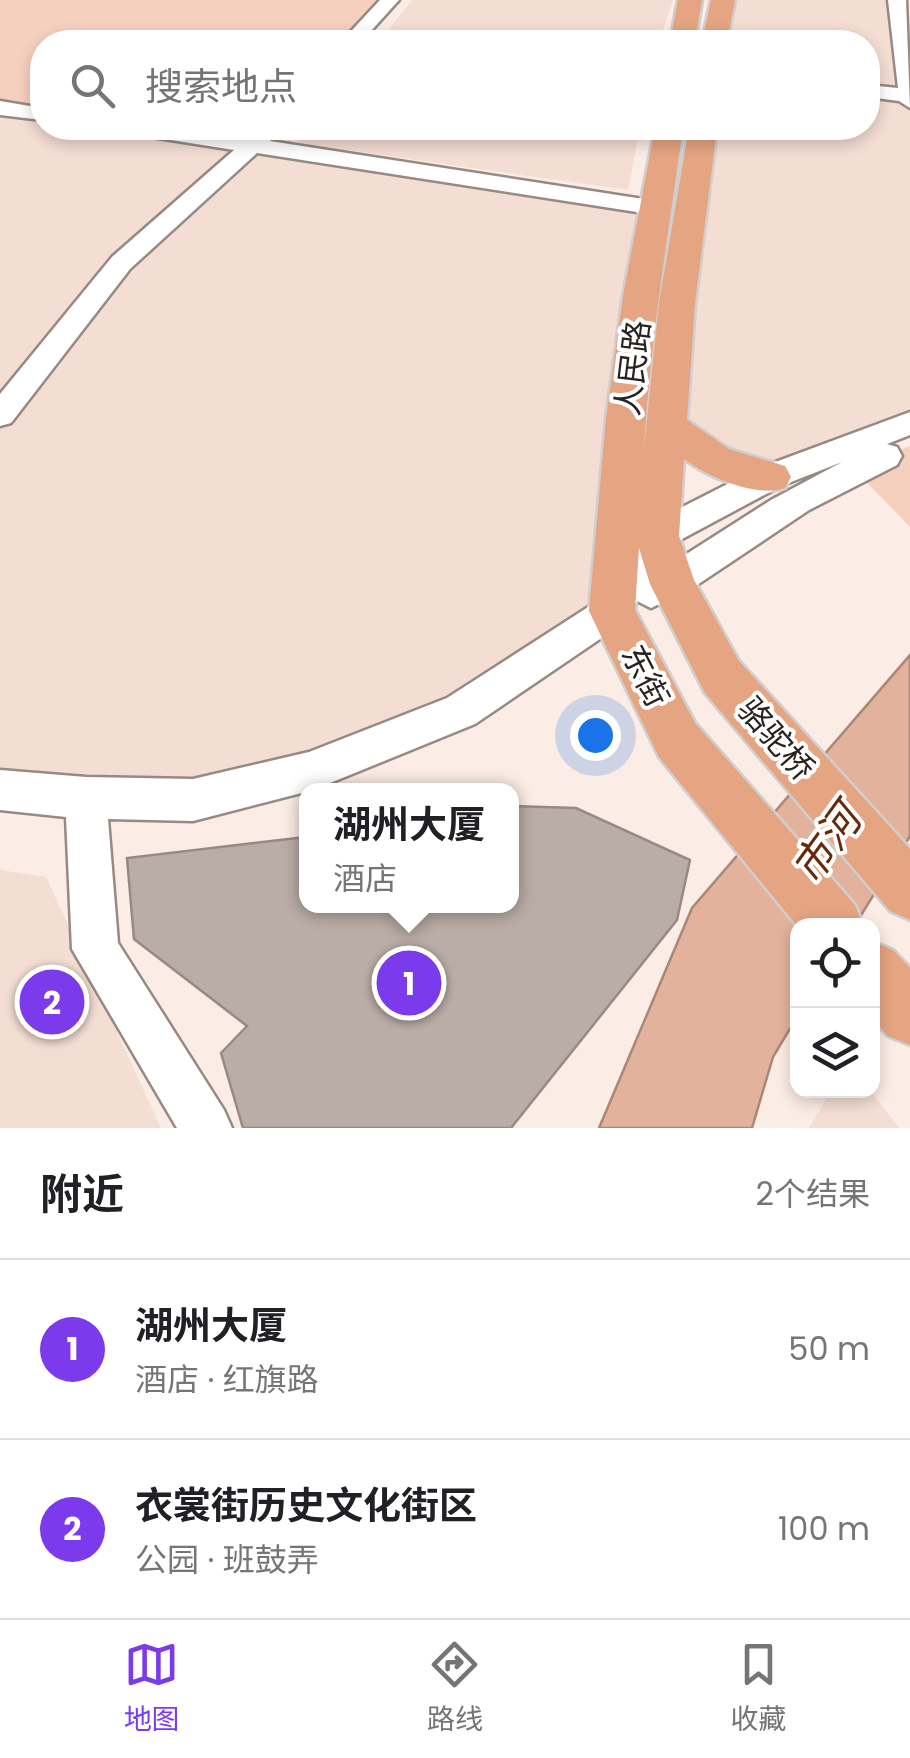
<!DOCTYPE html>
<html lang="zh">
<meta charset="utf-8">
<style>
body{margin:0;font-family:Poppins,"Noto Sans SC",sans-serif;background:#f6f6f6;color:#202124}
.controls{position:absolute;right:30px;bottom:30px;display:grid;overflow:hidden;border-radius:20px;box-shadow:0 5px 15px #0003}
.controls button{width:90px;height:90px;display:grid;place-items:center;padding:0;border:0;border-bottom:2px solid #e0e0e0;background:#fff;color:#202124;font:50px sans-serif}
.you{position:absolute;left:595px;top:735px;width:35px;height:35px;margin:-25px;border:8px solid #fff;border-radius:50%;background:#1a73e8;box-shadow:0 0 0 15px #1a73e833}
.badge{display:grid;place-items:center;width:65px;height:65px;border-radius:50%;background:#7c3aed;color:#fff;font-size:32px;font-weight:700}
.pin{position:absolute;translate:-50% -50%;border:5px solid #fff;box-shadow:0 2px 10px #0006}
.popup{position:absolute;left:299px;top:783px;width:220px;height:130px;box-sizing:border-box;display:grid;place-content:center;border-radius:20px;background:#fff;filter:drop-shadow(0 2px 8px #0005);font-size:32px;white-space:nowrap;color:#757577}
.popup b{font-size:38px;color:#202124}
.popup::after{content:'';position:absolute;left:50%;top:100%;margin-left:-20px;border:20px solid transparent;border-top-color:#fff}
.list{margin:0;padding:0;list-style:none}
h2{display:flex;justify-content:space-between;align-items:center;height:130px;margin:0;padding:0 40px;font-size:42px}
h2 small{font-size:32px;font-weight:400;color:#757577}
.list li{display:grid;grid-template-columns:65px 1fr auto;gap:30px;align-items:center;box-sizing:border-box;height:180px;padding:0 40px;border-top:2px solid #e0e0e0}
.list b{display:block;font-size:38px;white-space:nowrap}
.list p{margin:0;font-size:32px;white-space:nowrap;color:#757577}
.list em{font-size:32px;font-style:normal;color:#757577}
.icon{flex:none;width:55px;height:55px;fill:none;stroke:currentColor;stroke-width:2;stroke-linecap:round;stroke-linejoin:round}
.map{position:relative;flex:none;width:910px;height:1128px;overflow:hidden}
.search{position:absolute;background:#fff;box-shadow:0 5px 15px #0003;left:30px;right:30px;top:30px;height:110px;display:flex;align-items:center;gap:25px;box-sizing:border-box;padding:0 35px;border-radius:40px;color:#757577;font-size:38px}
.sheet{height:490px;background:#fff}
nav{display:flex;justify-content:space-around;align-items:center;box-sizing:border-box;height:140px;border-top:2px solid #e0e0e0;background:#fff;font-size:28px;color:#757577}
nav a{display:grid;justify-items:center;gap:5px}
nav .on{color:#7c3aed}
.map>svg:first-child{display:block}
.built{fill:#f4ddd3}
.green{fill:#f6d0bf}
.water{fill:#e2b29c;stroke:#aa8777;stroke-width:2.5}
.building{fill:#baaca6;stroke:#978a84;stroke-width:2.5}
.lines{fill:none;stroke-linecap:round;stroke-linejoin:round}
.minor-casing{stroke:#978a83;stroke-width:5}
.major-casing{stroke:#d0cfce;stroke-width:5}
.minor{fill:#fff;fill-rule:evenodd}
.major{fill:#e5a482;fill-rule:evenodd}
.labels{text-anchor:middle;stroke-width:8;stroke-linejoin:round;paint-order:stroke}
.street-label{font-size:32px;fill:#282320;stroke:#fff}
.near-water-label{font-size:42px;font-style:italic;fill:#642a09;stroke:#fff}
</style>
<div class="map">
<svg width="910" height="1128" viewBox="0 0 910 1128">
<rect width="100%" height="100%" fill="#fbece5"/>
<g class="built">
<polygon points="412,0 673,0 659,42 379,42"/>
<polygon points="723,0 897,0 910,97 910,423 770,477 666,426 703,128 868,128 868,42 715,42"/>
<polygon points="0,108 42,114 42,128 139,128 656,208 612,611 461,711 193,800 0,790"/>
<polygon points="311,128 640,128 628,190 298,143"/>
<polygon points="0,870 46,877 161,1128 0,1128"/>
<polygon points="831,1091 870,1091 899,1128 809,1128"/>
</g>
<g class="green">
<polygon points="0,0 390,0 351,42 42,42 42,114 0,108"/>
<polygon points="910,446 910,527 854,469"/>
</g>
<polygon class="water" points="910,655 910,836 855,925 798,926 797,1017 773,1057 752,1128 599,1128 692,908"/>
<polygon class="building" points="512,806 576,808 690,860 677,920 511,1128 243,1128 221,1053 247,1026 134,939 127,858 306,837 306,906 512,906"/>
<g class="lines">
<defs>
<g id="minor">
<polygon points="380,0 399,0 361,42 341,42"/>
<polygon points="888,0 906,0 910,108 899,101 868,97 868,85 898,88"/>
<polygon points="0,101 42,108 42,120 0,115"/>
<polygon points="128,128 180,128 247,138 259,128 275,128 278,132 270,141 656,201 668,208 656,215 257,153 130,269 11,423 0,426 0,394 112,257 234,150 139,135"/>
<path d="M910,412V435L887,444L897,447L902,456L897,465L809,510L694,587L651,608L637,601L625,622L475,724L313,790L193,821L108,819L118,943L224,1110L232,1128H177L72,949L66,817L0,810V770L86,777L193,779L309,752L447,698L599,600L645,526L759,468ZM842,462L771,500L652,576L669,546L781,486Z"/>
</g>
<g id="major">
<polygon points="678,0 702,0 695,42 670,42"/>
<polygon points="711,0 735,0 727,42 702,42"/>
<path d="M655,128H683C668,235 650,341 644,449L659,303L689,128H717L695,303L687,420L729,449L785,466L791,477L785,488C756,498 708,477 684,459L679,536L694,580L739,661L910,849V920L890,911L705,693L650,584L639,548L635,610L695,723L855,905L863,926L798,927L659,757L589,611L606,418L623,296Z"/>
<polygon points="872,941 893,950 910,968 910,1045 888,1036 872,1018"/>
</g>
</defs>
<use href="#minor" class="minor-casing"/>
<use href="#major" class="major-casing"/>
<use href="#minor" class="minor"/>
<use href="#major" class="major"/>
</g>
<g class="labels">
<g class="street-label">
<text transform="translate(633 368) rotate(-83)" y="11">人民路</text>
<text transform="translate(645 676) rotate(63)" y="11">东街</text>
<text transform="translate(776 739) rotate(49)" y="11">骆驼桥</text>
</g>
<g class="near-water-label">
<text transform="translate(826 844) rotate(-54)" y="15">市河</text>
</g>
</g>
</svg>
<div class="controls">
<button><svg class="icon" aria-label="locate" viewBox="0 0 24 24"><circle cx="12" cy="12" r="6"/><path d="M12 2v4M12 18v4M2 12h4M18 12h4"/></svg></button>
<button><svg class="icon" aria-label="layers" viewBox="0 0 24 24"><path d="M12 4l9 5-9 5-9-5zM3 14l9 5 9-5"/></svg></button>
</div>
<div class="you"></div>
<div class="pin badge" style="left:409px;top:983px">1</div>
<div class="popup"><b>湖州大厦</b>酒店</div>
<div class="pin badge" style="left:52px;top:1002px">2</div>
<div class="search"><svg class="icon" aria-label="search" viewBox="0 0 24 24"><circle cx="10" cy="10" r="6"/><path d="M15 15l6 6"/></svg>搜索地点</div>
</div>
<section class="sheet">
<h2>附近<small>2个结果</small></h2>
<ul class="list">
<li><span class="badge">1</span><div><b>湖州大厦</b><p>酒店 · 红旗路</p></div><em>50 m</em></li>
<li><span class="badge">2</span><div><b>衣裳街历史文化街区</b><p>公园 · 班鼓弄</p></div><em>100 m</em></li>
</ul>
</section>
<nav>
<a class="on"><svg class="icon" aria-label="map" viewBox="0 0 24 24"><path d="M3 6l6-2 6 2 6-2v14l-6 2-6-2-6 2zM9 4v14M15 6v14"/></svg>地图</a>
<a><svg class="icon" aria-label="directions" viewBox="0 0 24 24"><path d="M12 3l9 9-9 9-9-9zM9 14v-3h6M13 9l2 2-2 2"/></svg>路线</a>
<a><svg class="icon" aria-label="saved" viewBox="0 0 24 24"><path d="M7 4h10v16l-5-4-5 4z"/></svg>收藏</a>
</nav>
